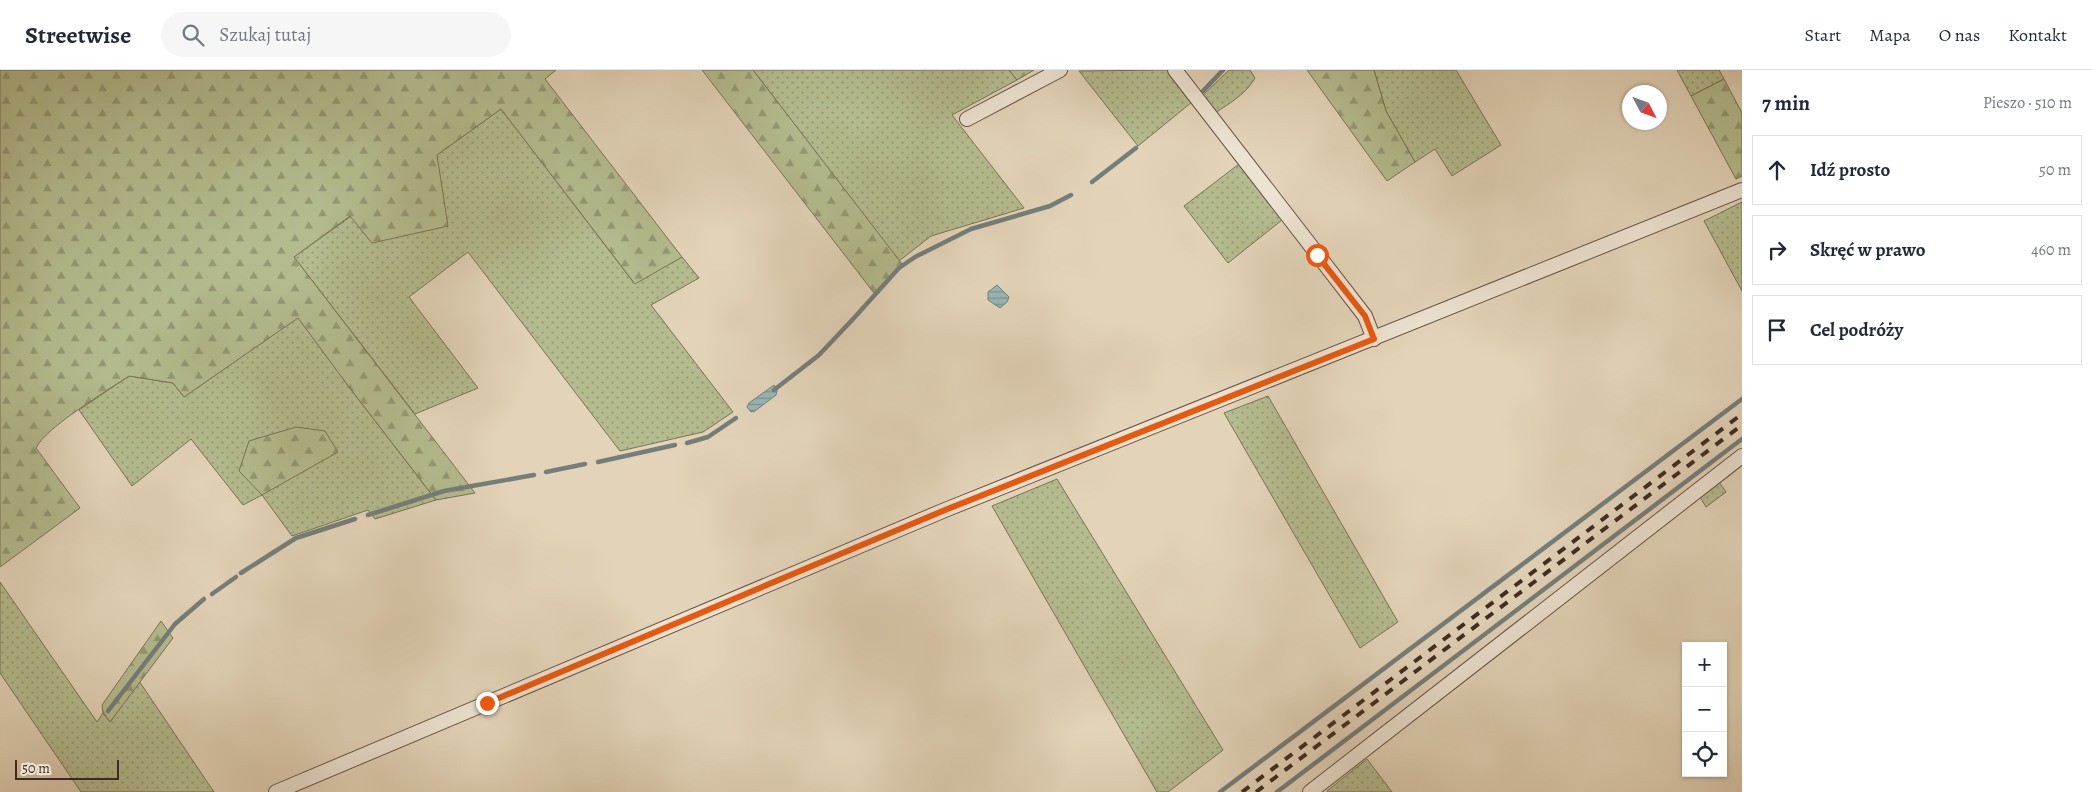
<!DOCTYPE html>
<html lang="pl">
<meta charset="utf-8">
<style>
body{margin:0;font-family:Alegreya,serif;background:#f6f6f7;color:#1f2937}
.controls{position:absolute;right:15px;bottom:15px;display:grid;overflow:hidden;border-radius:0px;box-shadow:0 1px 4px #0004}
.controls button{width:45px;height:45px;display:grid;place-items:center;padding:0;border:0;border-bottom:1px solid #e0e1e3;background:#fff;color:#1f2937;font:25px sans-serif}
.compass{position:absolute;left:1622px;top:15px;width:45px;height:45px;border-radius:50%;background:#fff;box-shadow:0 1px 4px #0004;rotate:131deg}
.scale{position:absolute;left:15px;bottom:12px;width:104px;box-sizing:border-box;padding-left:5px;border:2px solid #3f2a22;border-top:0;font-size:14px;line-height:18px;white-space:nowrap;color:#3f2a22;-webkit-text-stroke:4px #ede3d2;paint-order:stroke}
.stop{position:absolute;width:15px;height:15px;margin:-11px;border:4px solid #ea580c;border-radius:50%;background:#fff}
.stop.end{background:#ea580c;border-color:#fff;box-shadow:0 1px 5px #0008}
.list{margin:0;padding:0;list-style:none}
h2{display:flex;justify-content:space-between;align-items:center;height:65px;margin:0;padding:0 20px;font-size:21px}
h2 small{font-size:16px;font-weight:400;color:#747a83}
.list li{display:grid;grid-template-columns:32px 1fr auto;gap:15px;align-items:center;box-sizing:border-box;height:70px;margin:0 10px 10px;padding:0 10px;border:1px solid #e0e1e3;border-radius:0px}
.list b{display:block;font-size:19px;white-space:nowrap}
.list em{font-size:16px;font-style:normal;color:#747a83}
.icon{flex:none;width:28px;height:28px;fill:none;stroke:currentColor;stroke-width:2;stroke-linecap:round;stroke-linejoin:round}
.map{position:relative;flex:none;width:1742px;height:722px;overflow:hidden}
header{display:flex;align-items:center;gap:30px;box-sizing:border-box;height:70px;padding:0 25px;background:#fff;border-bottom:1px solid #e0e1e3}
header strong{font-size:24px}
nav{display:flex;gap:28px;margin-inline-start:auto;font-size:18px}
.search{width:350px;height:45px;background:#f6f6f7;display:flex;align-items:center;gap:12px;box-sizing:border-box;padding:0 18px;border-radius:28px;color:#747a83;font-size:19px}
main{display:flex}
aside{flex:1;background:#fff}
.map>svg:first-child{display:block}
.grass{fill:url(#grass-dots);stroke:#7a7358}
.forest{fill:url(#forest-firs);stroke:#7a7358}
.water{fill:url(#water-rules);stroke:#747f7b}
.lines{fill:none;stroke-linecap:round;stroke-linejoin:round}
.stream{stroke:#747f7b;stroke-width:4.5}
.minor-casing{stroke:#685448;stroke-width:16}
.minor{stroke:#ede3d2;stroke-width:14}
.rail{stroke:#3f2a22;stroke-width:4;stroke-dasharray:9 9;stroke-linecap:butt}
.route{stroke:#ea580c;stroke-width:6}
</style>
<header>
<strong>Streetwise</strong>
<div class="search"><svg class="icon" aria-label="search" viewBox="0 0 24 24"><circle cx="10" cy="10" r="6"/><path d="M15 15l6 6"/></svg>Szukaj tutaj</div>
<nav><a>Start</a><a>Mapa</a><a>O nas</a><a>Kontakt</a></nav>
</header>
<main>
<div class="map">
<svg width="1742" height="722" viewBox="0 0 1742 722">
<defs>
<pattern id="grass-dots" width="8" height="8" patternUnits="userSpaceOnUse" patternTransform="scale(1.25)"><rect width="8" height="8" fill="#b4bc8f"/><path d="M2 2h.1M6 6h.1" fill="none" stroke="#949974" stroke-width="1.8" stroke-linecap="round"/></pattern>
<pattern id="forest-firs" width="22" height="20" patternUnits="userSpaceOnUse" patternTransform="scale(1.25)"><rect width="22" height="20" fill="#b4bc8f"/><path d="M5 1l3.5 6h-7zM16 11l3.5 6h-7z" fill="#949974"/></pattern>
<pattern id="water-rules" width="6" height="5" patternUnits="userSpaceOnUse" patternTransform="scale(1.25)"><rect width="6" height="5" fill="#97b7b7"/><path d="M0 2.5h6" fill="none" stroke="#7d9594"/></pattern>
</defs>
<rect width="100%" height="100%" fill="#e3d4b9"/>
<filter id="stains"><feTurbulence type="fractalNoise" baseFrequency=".004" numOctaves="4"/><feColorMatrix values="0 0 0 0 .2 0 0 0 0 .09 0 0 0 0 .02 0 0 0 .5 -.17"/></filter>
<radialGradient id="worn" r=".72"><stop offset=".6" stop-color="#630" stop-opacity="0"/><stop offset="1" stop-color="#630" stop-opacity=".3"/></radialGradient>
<g class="grass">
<polygon points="753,0 1009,0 1017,10 952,45 1024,138 931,166 899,191"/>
<polygon points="1168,0 1192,32 1138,76 1079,1"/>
<path d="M1229,0H1250L1255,8C1246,24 1230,33 1215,43L1202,26Z"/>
<polygon points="1374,0 1456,0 1501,75 1452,106 1435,79 1415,92 1386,41"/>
<polygon points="1677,0 1719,0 1724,9 1691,26"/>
<polygon points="501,39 634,213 682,187 699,208 651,235 733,342 703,362 620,381 468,182 409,227 478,318 415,344 294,187"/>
<polygon points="1239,94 1282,150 1228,193 1184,136"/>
<polygon points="1742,132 1742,221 1704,151"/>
<polygon points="298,247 349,317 436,430 375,449 368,440 292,466 262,425 243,435 191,369 132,416 79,340 129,306 173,313 184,327"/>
<polygon points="1268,326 1398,552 1360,578 1224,343"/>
<polygon points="1057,409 1223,680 1168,722 1157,722 992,436"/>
<polygon points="1719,412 1726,422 1706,437 1700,427"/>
<polygon points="0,512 97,652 103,643 110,652 139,611 214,722 81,722 0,603"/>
<polygon points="1367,689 1392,722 1328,722 1327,721"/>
</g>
<g class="forest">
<path d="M0,0H556L545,9L682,187L635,214L501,39L437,85L448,156L372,173L350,146L294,187L475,423L436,430L349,317L298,248L184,327L173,313L129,306C107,321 46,357 36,378L80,438L0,497Z"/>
<polygon points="702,0 753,0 902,194 874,223"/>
<polygon points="1009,0 1034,0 1017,10"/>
<polygon points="1307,0 1374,0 1386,41 1415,92 1387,111"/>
<polygon points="1724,9 1742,43 1742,106 1736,109 1691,26"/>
<polygon points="296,357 325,361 338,382 262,425 239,401 249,371"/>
<polygon points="161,551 173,568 110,652 103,643 102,635"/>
</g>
<g class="water">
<polygon points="997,215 1009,227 1007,232 1000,238 988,230 988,222"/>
<polygon points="774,315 777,321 776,325 755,341 751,342 747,337 749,333"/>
</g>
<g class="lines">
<g class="stream">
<polyline points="1203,21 1223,0"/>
<polyline points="1092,112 1136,78"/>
<polyline points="774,320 819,285 854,248 899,198 915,187 971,159 1050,136 1071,125"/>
<polyline points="687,373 708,367 736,348"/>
<polyline points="598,392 675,375"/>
<polyline points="546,402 585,394"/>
<polyline points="368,445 444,421 534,405"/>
<polyline points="241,503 296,468 355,449"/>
<polyline points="212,524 236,507"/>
<polyline points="108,641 175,554 204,529"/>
<polyline points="1220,722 1742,329"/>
<polyline points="1277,722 1742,369"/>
</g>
<defs>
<g id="minor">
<polyline points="1175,0 1365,246 1374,269"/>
<polyline points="967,49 1060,0"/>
<polyline points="276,722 945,440 1742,120"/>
<polyline points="1310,722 1742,386"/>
</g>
</defs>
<use href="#minor" class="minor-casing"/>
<use href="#minor" class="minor"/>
<g class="rail">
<polyline points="1242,722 1742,344"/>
<polyline points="1256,722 1742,355"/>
</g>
</g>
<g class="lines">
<polyline class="route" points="487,633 945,440 1374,269 1365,246 1317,185"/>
</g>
<rect width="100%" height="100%" filter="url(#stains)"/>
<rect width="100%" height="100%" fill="url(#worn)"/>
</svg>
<div class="controls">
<button>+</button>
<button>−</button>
<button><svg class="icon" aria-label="locate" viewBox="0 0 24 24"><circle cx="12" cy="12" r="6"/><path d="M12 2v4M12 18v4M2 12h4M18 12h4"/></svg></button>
</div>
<svg class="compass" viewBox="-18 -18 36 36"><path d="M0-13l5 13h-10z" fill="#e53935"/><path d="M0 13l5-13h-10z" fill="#747a83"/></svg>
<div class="scale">50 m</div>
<div class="stop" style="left:1317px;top:185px"></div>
<div class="stop end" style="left:487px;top:633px"></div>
</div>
<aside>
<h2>7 min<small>Pieszo · 510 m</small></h2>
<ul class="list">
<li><svg class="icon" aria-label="ahead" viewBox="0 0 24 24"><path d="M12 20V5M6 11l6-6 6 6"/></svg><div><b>Idź prosto</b></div><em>50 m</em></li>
<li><svg class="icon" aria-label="right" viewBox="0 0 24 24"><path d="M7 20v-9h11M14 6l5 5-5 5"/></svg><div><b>Skręć w prawo</b></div><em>460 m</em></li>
<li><svg class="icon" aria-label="arrive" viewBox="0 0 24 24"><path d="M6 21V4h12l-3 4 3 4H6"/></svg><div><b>Cel podróży</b></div></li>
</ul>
</aside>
</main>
